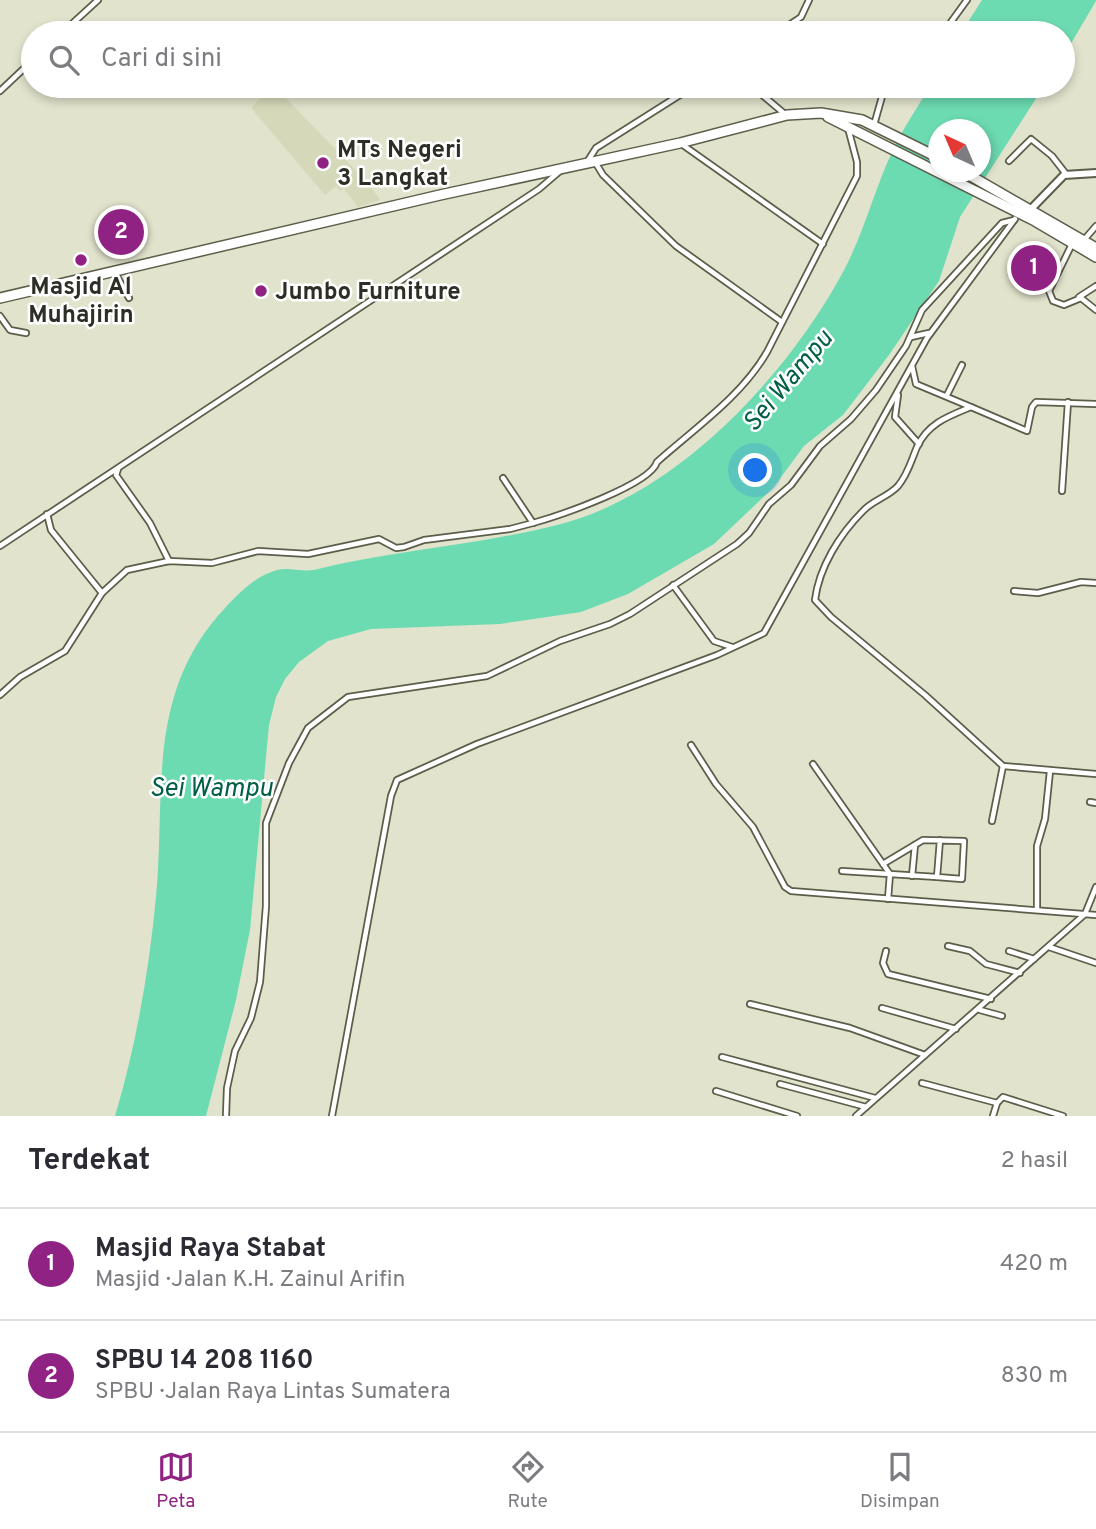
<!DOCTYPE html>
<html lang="id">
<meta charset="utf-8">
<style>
body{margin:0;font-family:Overpass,sans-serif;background:#f2f2f3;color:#2b2b33}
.compass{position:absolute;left:928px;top:119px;width:63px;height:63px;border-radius:50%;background:#fff;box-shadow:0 4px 10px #0003;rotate:316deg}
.you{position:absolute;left:756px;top:471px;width:24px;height:24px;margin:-18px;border:5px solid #fff;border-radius:50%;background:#1a73e8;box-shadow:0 0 0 10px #1a73e833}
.badge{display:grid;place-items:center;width:46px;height:46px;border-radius:50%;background:#902284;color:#fff;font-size:23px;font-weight:700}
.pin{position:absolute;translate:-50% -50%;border:4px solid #fff;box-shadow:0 2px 7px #0006}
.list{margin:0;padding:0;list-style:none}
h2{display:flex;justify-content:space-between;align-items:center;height:91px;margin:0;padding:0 28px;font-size:30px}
h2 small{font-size:23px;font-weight:400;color:#7c7c81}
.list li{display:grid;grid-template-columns:46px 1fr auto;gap:21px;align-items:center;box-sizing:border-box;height:112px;padding:0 28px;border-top:2px solid #e1e1e2}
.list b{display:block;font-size:26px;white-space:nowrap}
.list p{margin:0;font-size:23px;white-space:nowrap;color:#7c7c81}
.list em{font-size:23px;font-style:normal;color:#7c7c81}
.icon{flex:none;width:38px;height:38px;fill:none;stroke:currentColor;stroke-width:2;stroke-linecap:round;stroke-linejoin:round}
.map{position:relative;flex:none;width:1096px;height:1116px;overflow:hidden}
.search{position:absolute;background:#fff;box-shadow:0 4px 10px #0003;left:21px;right:21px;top:21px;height:77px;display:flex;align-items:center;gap:18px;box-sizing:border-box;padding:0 24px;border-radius:38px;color:#7c7c81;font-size:26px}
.sheet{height:315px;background:#fff}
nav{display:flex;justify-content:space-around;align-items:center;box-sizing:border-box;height:98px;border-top:2px solid #e1e1e2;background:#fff;font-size:19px;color:#7c7c81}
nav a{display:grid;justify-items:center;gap:4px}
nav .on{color:#902284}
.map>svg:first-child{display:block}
.built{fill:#d5d8b9}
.water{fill:#6ddbb2;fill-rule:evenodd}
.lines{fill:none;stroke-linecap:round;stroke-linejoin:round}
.street-casing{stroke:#5c5e4a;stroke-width:8}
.secondary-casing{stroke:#5c5e4a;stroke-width:10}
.highway-casing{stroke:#5c5e4a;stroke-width:12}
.street{stroke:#fff;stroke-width:4.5}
.secondary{stroke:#fff;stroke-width:6}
.highway{stroke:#fff;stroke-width:9}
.poi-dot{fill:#902284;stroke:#fff;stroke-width:2.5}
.labels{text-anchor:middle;stroke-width:5;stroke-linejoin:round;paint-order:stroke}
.poi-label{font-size:24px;font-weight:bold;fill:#2d2e25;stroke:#fff;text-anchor:start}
.water-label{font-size:26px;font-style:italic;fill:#005f45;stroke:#fff}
</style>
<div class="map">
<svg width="1096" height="1116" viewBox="0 0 1096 1116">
<rect width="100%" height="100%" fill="#e1e3cc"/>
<polygon class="built" points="251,86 274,86 368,183 380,200 358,207 344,189 340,191 336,186 325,195 251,108 261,97"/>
<g class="water">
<polygon points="982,0 1096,0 1096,1 1063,57 1063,33 961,33"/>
<path d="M930,86H1044L960,217L939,281L889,355L843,415L804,446L773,488L714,544L628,594L581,612L500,624L371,629L328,641L299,662L285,679L276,697L269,725L250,930L236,1000L206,1116H115C136,1046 149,971 156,897C166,792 145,692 226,607C239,593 257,575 277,570C289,567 301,572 314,570C397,549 485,545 568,522C682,489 788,374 843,272C864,233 874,190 893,150C903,128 918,107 930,86ZM939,130H981V172H939Z"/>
</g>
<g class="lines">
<defs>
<g id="street">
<polyline points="62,33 98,0"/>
<polyline points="777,33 801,17 809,0"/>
<polyline points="943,33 967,0"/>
<polyline points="754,88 786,115"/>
<polyline points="0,91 33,60"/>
<polyline points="874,125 885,86"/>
<polyline points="680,143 823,244"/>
<polyline points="1009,161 1031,139 1052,156 1066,174"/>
<polyline points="587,162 596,148 694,86"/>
<polyline points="595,162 603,175 676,246 782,322"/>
<polyline points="1083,241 1096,226"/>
<polyline points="1072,244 1049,291 1053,301 1064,305 1081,298 1096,310"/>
<polyline points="114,271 129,298"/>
<polyline points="1079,297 1096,286"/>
<polyline points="0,316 10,330 26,333"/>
<polyline points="911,337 929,333"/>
<polyline points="912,366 916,384 971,407"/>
<polyline points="898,395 895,417 919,444"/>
<polyline points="947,395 962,365"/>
<path d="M1096,404L1036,402L1032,407L1027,431L971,407C949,416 928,423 917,447C911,461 908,474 898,486C888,497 873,500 863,511C840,534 819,567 815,600L831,617L925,695L1003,766L1096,774"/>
<polyline points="118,469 116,475 150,523 169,561"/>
<path d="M503,478L533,523C558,516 650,485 657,462C695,428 741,397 767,352L857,176V162L848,128"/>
<polyline points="1062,491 1068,402"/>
<polyline points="47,514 51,530 102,593"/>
<polyline points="0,546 539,189 560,171"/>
<polyline points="673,585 714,641 732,647"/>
<polyline points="1014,591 1038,593 1081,582 1096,583"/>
<polyline points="0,695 20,677 65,651 102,593 127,570 169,561 212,563 258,551 308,554 379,539 396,548 404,547 424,540 510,529 533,523"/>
<polyline points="691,745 716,784 753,827 785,887 791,891 1096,915"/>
<polyline points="813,764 890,874 888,899"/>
<polyline points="1090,802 1096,803"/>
<polyline points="992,821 1003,766"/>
<polyline points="883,864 923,840 964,841 962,879 937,877 940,840"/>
<polyline points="842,871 937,877"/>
<polyline points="912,876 915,845"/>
<polyline points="1037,909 1037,846 1045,819 1050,771"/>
<polyline points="948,946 970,951 986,964 1020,973"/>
<polyline points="1049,947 1096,963"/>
<polyline points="886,951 883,963 888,974 991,999"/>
<polyline points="1009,951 1034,959"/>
<polyline points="750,1004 850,1028 925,1055"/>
<polyline points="882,1008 956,1029"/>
<polyline points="980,1010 1002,1016"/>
<polyline points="722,1057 875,1098"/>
<polyline points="922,1083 997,1103"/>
<polyline points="780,1084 866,1107"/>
<polyline points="716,1091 797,1116"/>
<polyline points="226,1116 227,1088 235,1051 251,1018 260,982 266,906 266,823 289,763 308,728 348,697 487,676 560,641 610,624 630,614 737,544 749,533 769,504 791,485 820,446 851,419 876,390 906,346 922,310 1002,223 1014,220"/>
<polyline points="332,1116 391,796 397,780 477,744 717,655 764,633 927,338 1015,219"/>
<polyline points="856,1116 1085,914 1096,887"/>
<polyline points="993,1116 997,1103 1003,1097 1063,1116"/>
</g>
<polyline id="secondary" points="1032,208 1064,175 1096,173"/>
<g id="highway">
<polyline points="828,117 1035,221 1096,257"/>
<polyline points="964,172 1096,248"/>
<polyline points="0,298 440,195 680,143 787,115 821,113 862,120 939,158"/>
</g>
</defs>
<use href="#street" class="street-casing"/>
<use href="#secondary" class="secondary-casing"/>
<use href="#highway" class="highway-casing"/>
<use href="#street" class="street"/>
<use href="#secondary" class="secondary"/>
<use href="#highway" class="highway"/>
</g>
<g class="poi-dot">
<circle cx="323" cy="163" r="7"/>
<circle cx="81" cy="260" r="7"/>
<circle cx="261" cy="291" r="7"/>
</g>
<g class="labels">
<g class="poi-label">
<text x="337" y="157">MTs Negeri<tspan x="337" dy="28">3 Langkat</tspan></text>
<text x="81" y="294" text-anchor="middle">Masjid Al<tspan x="81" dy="28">Muhajirin</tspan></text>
<text x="275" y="299">Jumbo Furniture</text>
</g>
<g class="water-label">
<text transform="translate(787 380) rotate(-50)" y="9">Sei Wampu</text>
<text x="211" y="796">Sei Wampu</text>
</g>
</g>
</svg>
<svg class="compass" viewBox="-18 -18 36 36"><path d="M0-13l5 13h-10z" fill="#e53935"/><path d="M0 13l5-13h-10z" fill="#7c7c81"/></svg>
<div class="you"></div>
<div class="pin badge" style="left:1034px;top:268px">1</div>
<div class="pin badge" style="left:121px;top:232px">2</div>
<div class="search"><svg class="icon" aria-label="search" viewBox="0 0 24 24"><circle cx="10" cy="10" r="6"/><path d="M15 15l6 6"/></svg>Cari di sini</div>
</div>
<section class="sheet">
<h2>Terdekat<small>2 hasil</small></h2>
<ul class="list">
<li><span class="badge">1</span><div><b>Masjid Raya Stabat</b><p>Masjid · Jalan K.H. Zainul Arifin</p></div><em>420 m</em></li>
<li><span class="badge">2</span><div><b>SPBU 14 208 1160</b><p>SPBU · Jalan Raya Lintas Sumatera</p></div><em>830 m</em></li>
</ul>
</section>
<nav>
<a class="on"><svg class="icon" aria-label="map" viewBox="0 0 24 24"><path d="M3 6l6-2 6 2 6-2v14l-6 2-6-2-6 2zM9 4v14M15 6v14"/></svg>Peta</a>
<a><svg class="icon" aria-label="directions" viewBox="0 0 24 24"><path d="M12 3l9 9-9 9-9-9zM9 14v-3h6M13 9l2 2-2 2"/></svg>Rute</a>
<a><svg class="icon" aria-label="saved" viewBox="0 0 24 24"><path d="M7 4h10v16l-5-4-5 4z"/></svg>Disimpan</a>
</nav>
